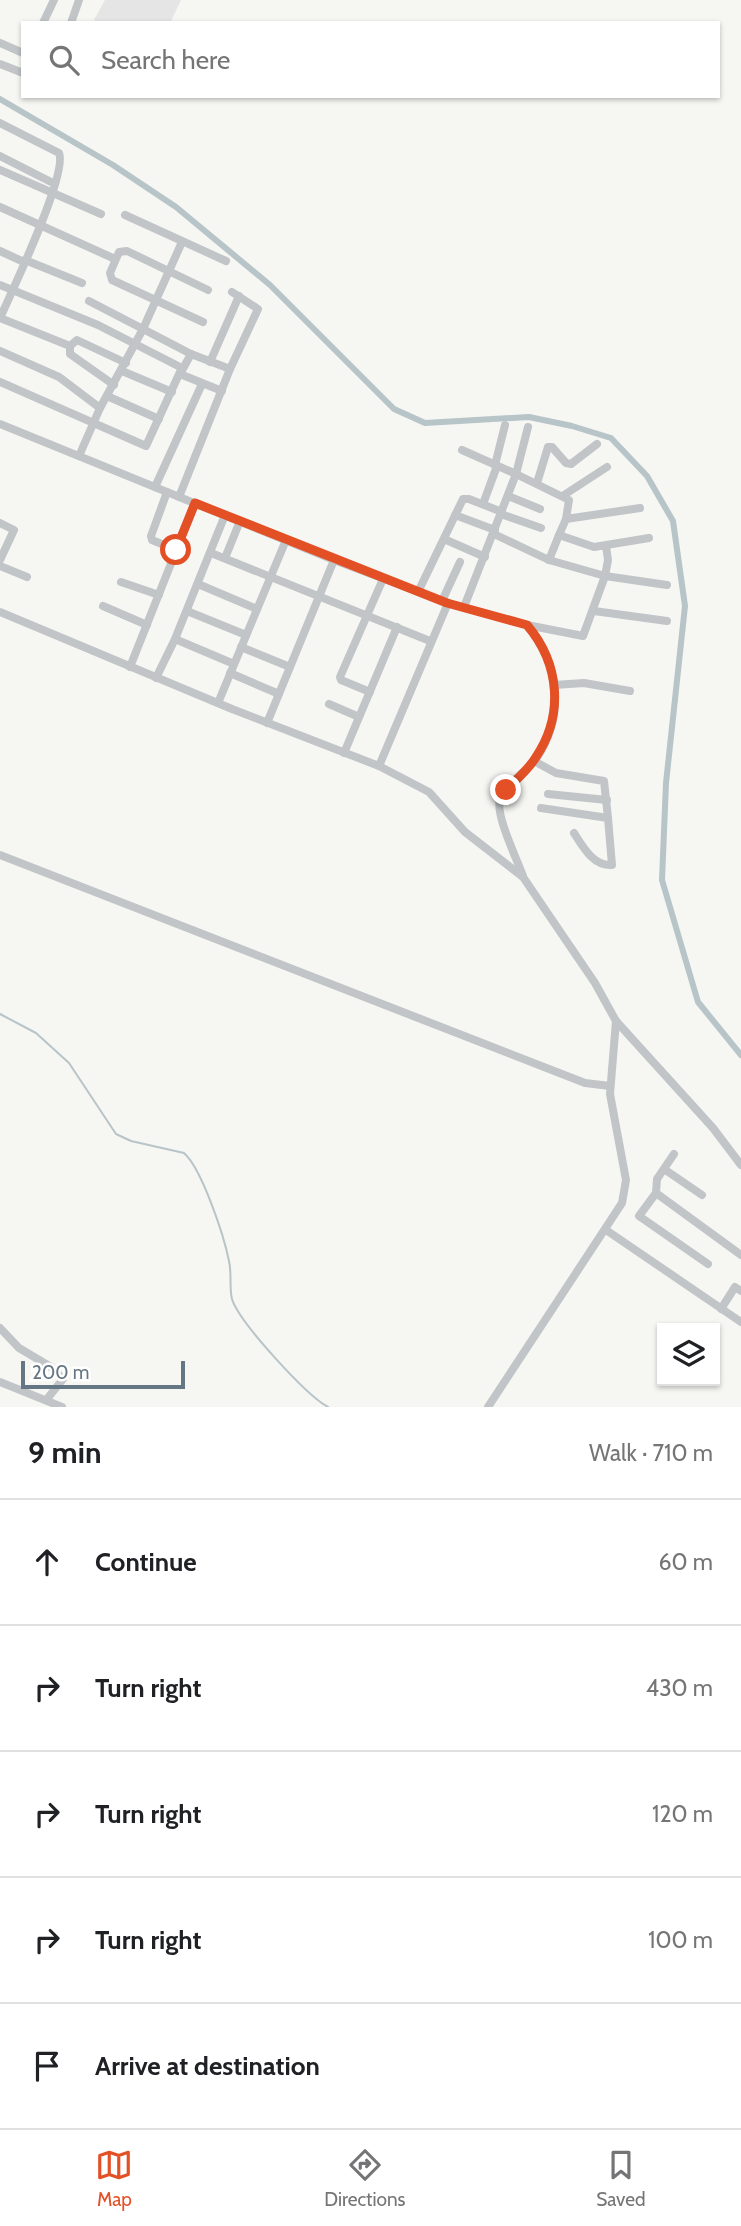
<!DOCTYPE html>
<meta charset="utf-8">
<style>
body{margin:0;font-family:Cabin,sans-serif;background:#f6f6f6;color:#202124}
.controls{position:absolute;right:21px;bottom:21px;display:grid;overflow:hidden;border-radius:0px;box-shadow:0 2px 5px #0004}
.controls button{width:63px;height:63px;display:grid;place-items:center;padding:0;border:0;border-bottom:2px solid #e0e0e0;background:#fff;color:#202124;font:35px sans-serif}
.scale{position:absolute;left:21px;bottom:18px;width:164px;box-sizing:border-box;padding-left:7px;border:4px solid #657684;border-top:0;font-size:19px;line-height:24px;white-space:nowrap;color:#657684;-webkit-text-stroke:5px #fff;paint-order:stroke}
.stop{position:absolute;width:21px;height:21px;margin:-16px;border:5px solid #e35026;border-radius:50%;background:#fff}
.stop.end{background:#e35026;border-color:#fff;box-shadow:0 2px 7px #0008}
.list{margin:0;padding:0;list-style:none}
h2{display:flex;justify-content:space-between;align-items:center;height:91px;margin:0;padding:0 28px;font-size:30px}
h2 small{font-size:23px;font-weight:400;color:#757577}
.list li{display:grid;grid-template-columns:46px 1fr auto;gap:21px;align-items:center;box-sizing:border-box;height:126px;padding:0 28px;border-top:2px solid #e0e0e0}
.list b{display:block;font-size:26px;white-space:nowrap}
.list em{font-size:23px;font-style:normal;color:#757577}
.icon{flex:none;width:38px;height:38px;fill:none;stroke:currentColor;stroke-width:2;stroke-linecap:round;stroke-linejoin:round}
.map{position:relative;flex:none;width:741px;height:1407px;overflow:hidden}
.search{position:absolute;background:#fff;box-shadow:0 2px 5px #0004;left:21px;right:21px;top:21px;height:77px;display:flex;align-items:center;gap:18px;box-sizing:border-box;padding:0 24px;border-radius:0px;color:#757577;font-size:26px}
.sheet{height:721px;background:#fff}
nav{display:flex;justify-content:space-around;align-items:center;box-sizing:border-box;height:98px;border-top:2px solid #e0e0e0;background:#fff;font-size:19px;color:#757577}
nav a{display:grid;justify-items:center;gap:4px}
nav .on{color:#e35026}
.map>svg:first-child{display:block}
.built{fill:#e4e5e4}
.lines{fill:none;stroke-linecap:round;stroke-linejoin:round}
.stream{stroke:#b7c4c8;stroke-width:2}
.canal{stroke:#b7c4c8;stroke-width:6}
.minor{stroke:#c1c5c8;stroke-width:8}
.route{stroke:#e35026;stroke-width:9}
</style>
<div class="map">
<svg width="741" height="1407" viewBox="0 0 741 1407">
<rect width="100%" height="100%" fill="#f6f6f3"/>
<polygon class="built" points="105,0 181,0 170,23 99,23 94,20"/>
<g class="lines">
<path class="stream" d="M0,1014L36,1033L69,1063L116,1134L131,1141L184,1153C202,1169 224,1236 229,1261C232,1274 229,1287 232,1299C239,1322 306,1395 328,1407"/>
<polyline class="canal" points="0,99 113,165 176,207 270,285 394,409 425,423 529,417 572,426 611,438 647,476 673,521 685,606 666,783 662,880 698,1002 741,1055"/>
<g class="minor">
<polyline points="43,23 54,0"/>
<polyline points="71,23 79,0"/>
<polyline points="0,43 23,53"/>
<polyline points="0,64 23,73"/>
<path d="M0,123L59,153C68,174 12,291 0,318"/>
<polyline points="0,156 53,183"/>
<polyline points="0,170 101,214"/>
<polyline points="0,207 115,259"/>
<polyline points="125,215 226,261"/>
<polyline points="0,251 24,262"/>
<polyline points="25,260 82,283"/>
<polyline points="0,285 98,325 182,368"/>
<polyline points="89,301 143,329 182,242"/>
<polyline points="0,318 70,346"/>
<polyline points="203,322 112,280 110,273 119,252 127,251 208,290"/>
<polyline points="0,351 59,377 100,408"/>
<polyline points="191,354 180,374 222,391"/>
<polyline points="210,362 239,296"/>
<polyline points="122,371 172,392"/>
<polyline points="0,382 146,446 180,372"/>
<polyline points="114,385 70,354 70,346 77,340 126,363"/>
<polyline points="107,396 159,419"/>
<path d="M0,424L334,560L448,603L527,625C560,663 565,717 536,759C526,772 506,783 500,799C495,815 517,859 523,876"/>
<polyline points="462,450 516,474 528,427"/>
<polyline points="79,456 100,408 143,329 191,354 230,369"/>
<polyline points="495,465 505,425"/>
<polyline points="537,483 548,447 552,447 566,463 571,464 597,444"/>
<polyline points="155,487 202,384"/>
<polyline points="167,492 151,536 152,540 176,550"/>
<polyline points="564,495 607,467"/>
<polyline points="508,496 540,509"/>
<polyline points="179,497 230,369 258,309 232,292"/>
<polyline points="483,504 497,466"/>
<polyline points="501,514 541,528"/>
<polyline points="455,515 495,530"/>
<polyline points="0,523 14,530 0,560"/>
<polyline points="494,534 549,560"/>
<polyline points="559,535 566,519 640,508"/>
<polyline points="444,539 485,557"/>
<polyline points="606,546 608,560 605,576 549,560 559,535 594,547 649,538"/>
<polyline points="211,553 430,641"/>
<polyline points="225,558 240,521"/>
<polyline points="0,566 27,577"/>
<polyline points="121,582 159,595"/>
<polyline points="198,584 257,609"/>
<polyline points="418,592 463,499 469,499 502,512"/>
<polyline points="442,601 460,562"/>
<polyline points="103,606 147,625"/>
<polyline points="464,607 516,474 569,500 566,519"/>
<polyline points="187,611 246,635"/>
<polyline points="594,611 667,621"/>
<polyline points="0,612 232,709 379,766 429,792 465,832 523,877 595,983 616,1021 713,1128 741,1165"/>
<polyline points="527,625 583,636 605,576 667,585"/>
<polyline points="175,639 234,664"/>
<polyline points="241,647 290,667"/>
<polyline points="130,667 195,503"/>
<polyline points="230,673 279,694"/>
<polyline points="156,678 175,639 225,515"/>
<polyline points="554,685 584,683 630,691"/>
<polyline points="370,692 341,680 340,677 383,579"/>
<polyline points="218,703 286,540"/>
<polyline points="329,704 359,717"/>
<polyline points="267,723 334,560"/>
<polyline points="344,753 397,627"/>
<polyline points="534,761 556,773 604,781 608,818 541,808"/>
<polyline points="379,766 448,603"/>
<polyline points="548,794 607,800"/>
<path d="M574,833C583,847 593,866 612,865L608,818"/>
<polyline points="0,855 585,1083 610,1086"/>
<polyline points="674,1154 657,1179 656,1193 639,1216 708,1264"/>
<polyline points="664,1169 702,1195"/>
<polyline points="656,1193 741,1255"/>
<polyline points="606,1230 741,1322"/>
<polyline points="721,1309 735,1287 741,1291"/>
<polyline points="0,1328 19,1348 51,1367 63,1379 47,1399"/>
<polyline points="0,1382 62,1407"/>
<polyline points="488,1407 622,1203 626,1180 610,1094 616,1021"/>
</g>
</g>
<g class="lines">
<path class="route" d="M176,550L195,503L447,603L527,625C560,664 564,715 536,757C529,769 516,780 506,790"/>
</g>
</svg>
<div class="controls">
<button><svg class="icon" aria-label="layers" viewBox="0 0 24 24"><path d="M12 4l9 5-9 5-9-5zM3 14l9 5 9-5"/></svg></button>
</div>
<div class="scale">200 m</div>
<div class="stop" style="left:176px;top:550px"></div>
<div class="stop end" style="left:506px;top:790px"></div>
<div class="search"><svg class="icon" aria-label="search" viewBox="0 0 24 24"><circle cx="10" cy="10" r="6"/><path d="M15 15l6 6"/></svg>Search here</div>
</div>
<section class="sheet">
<h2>9 min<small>Walk · 710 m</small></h2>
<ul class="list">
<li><svg class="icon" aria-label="ahead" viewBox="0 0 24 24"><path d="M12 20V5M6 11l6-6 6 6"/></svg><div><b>Continue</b></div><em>60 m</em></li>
<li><svg class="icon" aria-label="right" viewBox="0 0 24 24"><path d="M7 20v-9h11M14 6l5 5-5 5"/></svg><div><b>Turn right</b></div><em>430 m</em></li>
<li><svg class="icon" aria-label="right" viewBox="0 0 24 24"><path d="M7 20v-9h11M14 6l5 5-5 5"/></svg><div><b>Turn right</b></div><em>120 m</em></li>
<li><svg class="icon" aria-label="right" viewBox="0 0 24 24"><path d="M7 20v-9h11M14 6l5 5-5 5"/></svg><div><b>Turn right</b></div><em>100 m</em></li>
<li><svg class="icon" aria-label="arrive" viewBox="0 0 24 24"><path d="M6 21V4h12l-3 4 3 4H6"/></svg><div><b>Arrive at destination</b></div></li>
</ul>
</section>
<nav>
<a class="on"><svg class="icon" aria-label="map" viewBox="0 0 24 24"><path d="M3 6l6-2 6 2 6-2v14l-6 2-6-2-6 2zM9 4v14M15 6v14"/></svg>Map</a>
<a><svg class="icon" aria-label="directions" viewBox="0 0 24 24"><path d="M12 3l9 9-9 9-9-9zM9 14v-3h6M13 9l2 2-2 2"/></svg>Directions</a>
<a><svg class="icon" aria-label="saved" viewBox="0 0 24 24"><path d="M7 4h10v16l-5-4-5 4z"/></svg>Saved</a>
</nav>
